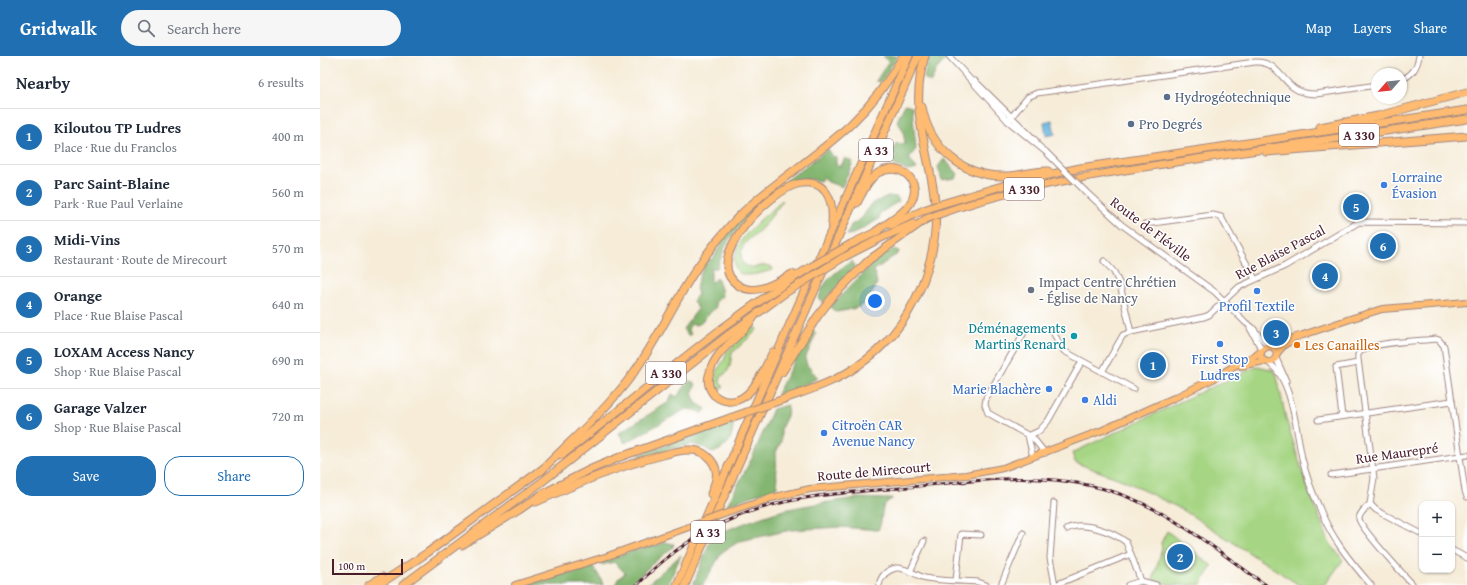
<!DOCTYPE html>
<meta charset="utf-8">
<style>
body{margin:0;font-family:"Gentium Book Plus",serif;background:#f6f6f7;color:#1f2937}
.controls{position:absolute;right:12px;bottom:12px;display:grid;overflow:hidden;border-radius:8px;box-shadow:0 1px 3px #0004}
.controls button{width:36px;height:36px;display:grid;place-items:center;padding:0;border:0;border-bottom:1px solid #e0e1e3;background:#fff;color:#1f2937;font:20px sans-serif}
.compass{position:absolute;left:1051px;top:12px;width:36px;height:36px;border-radius:50%;background:#fff;box-shadow:0 1px 3px #0004;rotate:242deg}
.scale{position:absolute;left:12px;bottom:10px;width:71px;box-sizing:border-box;padding-left:4px;border:2px solid #4a1f2b;border-top:0;font-size:11px;line-height:14px;white-space:nowrap;color:#4a1f2b;-webkit-text-stroke:3px #fff;paint-order:stroke}
.you{position:absolute;left:555px;top:245px;width:14px;height:14px;margin:-10px;border:3px solid #fff;border-radius:50%;background:#1a73e8;box-shadow:0 0 0 6px #1a73e833}
.badge{display:grid;place-items:center;width:26px;height:26px;border-radius:50%;background:#1f6fb2;color:#fff;font-size:13px;font-weight:700}
.pin{position:absolute;translate:-50% -50%;border:2px solid #fff;box-shadow:0 1px 4px #0006}
.list{margin:0;padding:0;list-style:none}
h2{display:flex;justify-content:space-between;align-items:center;height:52px;margin:0;padding:0 16px;font-size:17px}
h2 small{font-size:13px;font-weight:400;color:#747a83}
.list li{display:grid;grid-template-columns:26px 1fr auto;gap:12px;align-items:center;box-sizing:border-box;height:56px;padding:0 16px;border-top:1px solid #e0e1e3}
.list b{display:block;font-size:15px;white-space:nowrap}
.list p{margin:0;font-size:13px;white-space:nowrap;color:#747a83}
.list em{font-size:13px;font-style:normal;color:#747a83}
.actions{display:flex;gap:8px;padding:12px 16px}
.actions a{flex:1;padding:9px 0;border:1px solid #1f6fb2;border-radius:16px;text-align:center;font-size:14px;color:#1f6fb2}
.actions .main{background:#1f6fb2;color:#fff}
.icon{flex:none;width:22px;height:22px;fill:none;stroke:currentColor;stroke-width:2;stroke-linecap:round;stroke-linejoin:round}
.map{position:relative;flex:none;width:1147px;height:529px;overflow:hidden}
header{display:flex;align-items:center;gap:24px;box-sizing:border-box;height:56px;padding:0 20px;background:#1f6fb2;color:#fff}
header strong{font-size:19px}
nav{display:flex;gap:22px;margin-inline-start:auto;font-size:14px}
.search{width:280px;height:36px;background:#f6f6f7;display:flex;align-items:center;gap:10px;box-sizing:border-box;padding:0 14px;border-radius:22px;color:#747a83;font-size:15px}
main{display:flex}
aside{flex:1;background:#fff}
.map>svg:first-child{display:block}
.green{fill:#a6d583;stroke:#787a57}
.forest{fill:#84b671;stroke:#676a4e}
.water{fill:#65b5df;stroke:#586a85}
.lines{fill:none;stroke-linecap:round;stroke-linejoin:round}
.minor-casing{stroke:#a08682;stroke-width:7}
.major-casing{stroke:#a08682;stroke-width:8}
.highway-casing{stroke:#a08682;stroke-width:9}
.minor{stroke:#fff;stroke-width:5}
.major{stroke:#febb71;stroke-width:6}
.highway{stroke:#febb71;stroke-width:7}
.rail-casing{stroke:#4a1f2b;stroke-width:3}
.rail{stroke:#fff;stroke-width:1.5;stroke-dasharray:4.5;stroke-linecap:butt}
.minor-bridge-casing{stroke:#a08682;stroke-width:7;stroke-linecap:butt}
.major-bridge-casing{stroke:#a08682;stroke-width:8;stroke-linecap:butt}
.highway-bridge-casing{stroke:#a08682;stroke-width:9;stroke-linecap:butt}
.minor-bridge{stroke:#fff;stroke-width:5}
.major-bridge{stroke:#febb71;stroke-width:6}
.highway-bridge{stroke:#febb71;stroke-width:7}
.service-dot{fill:#5c6f8a;stroke:#fff;stroke-width:1.5}
.shop-dot{fill:#3f7fe0;stroke:#fff;stroke-width:1.5}
.worship-dot{fill:#6b7280;stroke:#fff;stroke-width:1.5}
.culture-dot{fill:#0f9aa8;stroke:#fff;stroke-width:1.5}
.food-dot{fill:#e8710a;stroke:#fff;stroke-width:1.5}
.labels{text-anchor:middle;stroke-width:3;stroke-linejoin:round;paint-order:stroke}
.shield{fill:#fff;stroke:#80626b;stroke-width:1}
.shield-label{font-size:13px;font-weight:bold;fill:#4a1f2b}
.service-label{font-size:14px;fill:#4e5e75;stroke:#fff;text-anchor:start}
.shop-label{font-size:14px;fill:#366cbe;stroke:#fff;text-anchor:start}
.street-label{font-size:14px;fill:#4a1f2b;stroke:#fff}
.worship-label{font-size:14px;fill:#5b616d;stroke:#fff;text-anchor:start}
.culture-label{font-size:14px;fill:#0d838f;stroke:#fff;text-anchor:end}
.food-label{font-size:14px;fill:#c56008;stroke:#fff;text-anchor:start}
</style>
<header>
<strong>Gridwalk</strong>
<div class="search"><svg class="icon" aria-label="search" viewBox="0 0 24 24"><circle cx="10" cy="10" r="6"/><path d="M15 15l6 6"/></svg>Search here</div>
<nav><a>Map</a><a>Layers</a><a>Share</a></nav>
</header>
<main>
<aside>
<h2>Nearby<small>6 results</small></h2>
<ul class="list">
<li><span class="badge">1</span><div><b>Kiloutou TP Ludres</b><p>Place · Rue du Franclos</p></div><em>400 m</em></li>
<li><span class="badge">2</span><div><b>Parc Saint-Blaine</b><p>Park · Rue Paul Verlaine</p></div><em>560 m</em></li>
<li><span class="badge">3</span><div><b>Midi-Vins</b><p>Restaurant · Route de Mirecourt</p></div><em>570 m</em></li>
<li><span class="badge">4</span><div><b>Orange</b><p>Place · Rue Blaise Pascal</p></div><em>640 m</em></li>
<li><span class="badge">5</span><div><b>LOXAM Access Nancy</b><p>Shop · Rue Blaise Pascal</p></div><em>690 m</em></li>
<li><span class="badge">6</span><div><b>Garage Valzer</b><p>Shop · Rue Blaise Pascal</p></div><em>720 m</em></li>
</ul>
<div class="actions"><a class="main">Save</a><a>Share</a></div>
</aside>
<div class="map">
<svg width="1147" height="529" viewBox="0 0 1147 529">
<rect width="100%" height="100%" fill="#fff"/>
<filter id="ink" filterUnits="userSpaceOnUse"><feTurbulence type="fractalNoise" baseFrequency=".025" numOctaves="2"/><feDisplacementMap in="SourceGraphic" scale="8" xChannelSelector="R" yChannelSelector="G"/><feConvolveMatrix kernelMatrix="1 2 1 2 8 2 1 2 1" color-interpolation-filters="sRGB"/></filter>
<filter id="wash" filterUnits="userSpaceOnUse"><feTurbulence type="fractalNoise" baseFrequency=".012" numOctaves="4" result="noise"/><feDisplacementMap in="SourceGraphic" scale="16" xChannelSelector="R" yChannelSelector="G"/><feGaussianBlur stdDeviation="0.9" result="paint"/><feColorMatrix in="noise" values="0 0 0 0 0 0 0 0 0 0 0 0 0 0 0 0 0 1.4 0 .05"/><feComposite in="paint" operator="in"/></filter>
<g filter="url(#wash)">
<rect width="100%" height="100%" fill="#f6ecd8"/>
<g class="green">
<path d="M462,144L463,145C456,154 449,164 442,172C432,183 421,184 421,201C421,204 422,207 425,209C434,215 444,206 452,211L453,214C444,216 418,226 415,210C410,182 446,162 462,144Z"/>
<polygon points="435,271 437,273 436,275 412,297 410,310 407,316 401,321 400,327 404,331 399,333 394,325 398,313 404,304 407,296 430,273"/>
<polygon points="938,310 950,313 956,316 966,363 987,430 1009,486 1023,504 1005,529 979,529 863,454 805,425 759,408 755,406 752,397 872,340"/>
<polygon points="847,475 892,510 880,529 852,529 833,524 842,492 841,487"/>
</g>
<g class="forest">
<polygon points="563,0 578,0 561,26 556,25 569,5"/>
<polygon points="609,0 623,0 626,3 616,14 611,26 604,22"/>
<polygon points="585,48 592,50 596,93 589,102 597,113 589,115 571,108 576,101 573,96 576,87 585,88 583,74 577,65"/>
<path d="M508,93L512,100L516,101V109L521,110L525,102L533,106L522,131L508,126L504,121L500,125C491,123 481,122 472,126C454,133 420,167 409,184C404,192 401,203 397,212H391V227L397,222L401,233L402,240L395,246L396,251L378,269L371,268L368,273L371,278L369,280L363,273L378,253L373,245L378,238C373,228 383,214 387,204L393,203L404,183L418,164L437,147Z"/>
<polygon points="624,103 638,118 635,122 622,124 618,111"/>
<polygon points="568,140 577,141 579,145 560,157 559,163 533,178 527,179 531,169 542,162 551,148"/>
<path d="M573,193L579,195L578,198C568,203 563,209 554,214L557,227C546,251 541,252 516,256L510,251L554,206Z"/>
<path d="M532,205L535,210L503,246L499,242C503,224 517,215 532,205Z"/>
<polygon points="493,275 496,278 485,303 487,309 498,322 469,336 457,338 482,290"/>
<polygon points="369,325 376,328 372,337 376,347 386,353 382,358 376,354 366,353 305,387 299,377 349,346 352,338 357,341"/>
<polygon points="468,349 467,360 461,372 461,386 456,396 457,431 407,449 432,402 453,353"/>
<path d="M413,367C413,383 408,391 393,397L385,392L372,388L320,401V398Z"/>
<path d="M537,442L565,443L572,442V443C557,450 565,462 558,474L520,471L471,474L420,485L402,496L383,529H373L392,480C414,471 435,463 457,456C483,449 510,446 537,442Z"/>
<polygon points="344,486 354,488 353,491 331,509 310,529 295,529 298,523 305,517 294,506 282,509 281,506 316,494 338,489"/>
<polygon points="361,499 348,529 327,529 328,528"/>
<polygon points="272,509 281,523 283,529 205,529"/>
</g>
<polygon class="water" points="732,64 735,78 726,80 724,66"/>
</g>
<g filter="url(#ink)">
<g class="lines">
<defs>
<g id="minor">
<polyline points="629,0 688,65 726,96"/>
<path d="M1081,24C1092,19 1097,12 1099,0"/>
<polyline points="655,25 716,85"/>
<path d="M688,65L708,41L717,37L935,6C956,5 960,22 974,32C981,37 988,38 996,38L1057,29"/>
<polyline points="766,136 802,169 895,236 926,267 932,271 948,290"/>
<polyline points="825,168 893,159 901,161 935,223"/>
<polyline points="784,205 794,216 800,229 811,276"/>
<polyline points="930,272 942,294"/>
<polyline points="705,275 666,342 665,349 668,357 713,382 725,397"/>
<polyline points="734,278 744,295 814,333"/>
<polyline points="956,302 966,325"/>
<path d="M949,307C973,324 976,375 982,402C986,419 992,436 999,451C1011,482 1030,505 1051,529"/>
<polyline points="782,316 803,279 811,276 884,261 889,259 919,231 965,210 1039,166 1147,167"/>
<polyline points="1022,360 1016,311 1038,307"/>
<polyline points="998,364 1132,345"/>
<polyline points="708,380 719,375 728,365 762,305"/>
<polyline points="708,380 713,401"/>
<polyline points="1011,419 1147,399"/>
<polyline points="734,447 730,502 735,529 811,498"/>
<path d="M1050,448C1046,452 1039,457 1039,463C1041,473 1084,519 1093,529"/>
<path d="M747,473C762,464 793,476 806,486L821,525"/>
<path d="M1102,478L1056,454L1050,448L1054,422L1038,303C1038,300 1037,299 1039,297C1047,286 1101,285 1116,283L1119,284L1124,290L1145,435L1147,441"/>
<polyline points="1132,494 1147,502"/>
<polyline points="590,516 604,485"/>
<polyline points="636,524 641,478 661,479"/>
<path d="M559,529C561,520 567,514 576,512C585,511 594,518 602,521C614,525 644,525 658,526L666,529"/>
<polyline points="681,529 703,477"/>
<polyline points="808,529 821,525 836,529"/>
</g>
<g id="major">
<path d="M941,297L940,300L944,305C955,310 962,296 951,290"/>
<polyline points="957,297 964,289 971,285"/>
<polyline points="921,310 944,305"/>
<polyline points="404,458 451,442 490,433 646,419 683,412 783,374 854,342 893,323 914,310 934,301 946,291 951,290 966,284 983,279 1033,262 1062,253 1147,246"/>
<polyline points="195,529 288,500 377,468"/>
</g>
<g id="highway">
<path d="M602,51C610,93 644,122 688,120C701,120 715,114 728,115"/>
<polyline points="1000,71 1058,60 1147,36"/>
<polyline points="946,96 1147,80"/>
<path d="M537,147C543,136 548,123 558,117C579,105 602,124 592,144C585,158 567,167 555,176"/>
<polyline points="618,149 692,127 760,112 1147,54"/>
<path d="M619,158C707,127 798,115 890,101C976,89 1061,75 1147,63"/>
<polyline points="571,169 604,154"/>
<polyline points="531,188 558,175"/>
<polyline points="524,201 565,180 593,168"/>
<path d="M472,218C457,226 435,241 418,229C380,204 450,135 477,128C505,121 514,143 512,167"/>
<path d="M434,261C422,281 396,292 390,316C387,324 388,332 394,339C398,342 403,345 408,345C431,348 444,313 453,296"/>
<polyline points="462,316 497,261 514,239 549,204 606,163"/>
<path d="M464,343C489,334 515,326 536,311C593,274 625,198 613,131C605,85 590,47 605,0"/>
<path d="M242,399C324,336 401,267 489,212"/>
<path d="M221,415C256,379 293,349 321,306C337,282 350,256 365,231C377,210 392,190 408,172C444,131 493,105 532,67C553,47 569,25 583,0"/>
<path d="M216,446C256,428 296,411 339,400C349,397 361,393 372,394C386,395 399,408 396,423C395,428 393,433 391,438"/>
<polyline points="142,489 199,454 222,438 269,414 300,401 410,362"/>
<polyline points="49,529 62,521"/>
<polyline points="58,529 107,497 224,412"/>
<polyline points="83,529 223,425 408,279 465,237"/>
<polyline points="357,529 468,272 589,0"/>
<polyline points="365,529 598,0"/>
</g>
</defs>
<use href="#minor" class="minor-casing"/>
<use href="#major" class="major-casing"/>
<use href="#highway" class="highway-casing"/>
<use href="#minor" class="minor"/>
<use href="#major" class="major"/>
<use href="#highway" class="highway"/>
<defs>
<path id="rail" d="M317,529C349,496 388,470 432,455C479,439 530,436 580,432C651,425 722,413 791,435C849,453 897,495 946,529"/>
</defs>
<use href="#rail" class="rail-casing"/>
<use href="#rail" class="rail"/>
<defs>
<polyline id="minor-bridge" points="726,96 766,136"/>
<polyline id="major-bridge" points="377,468 404,458"/>
<g id="highway-bridge">
<polyline points="604,154 618,149"/>
<polyline points="606,163 619,158"/>
<polyline points="489,212 531,188"/>
<polyline points="465,237 524,201"/>
<polyline points="410,362 464,343"/>
</g>
</defs>
<use href="#minor-bridge" class="minor-bridge-casing"/>
<use href="#major-bridge" class="major-bridge-casing"/>
<use href="#highway-bridge" class="highway-bridge-casing"/>
<use href="#minor-bridge" class="minor-bridge"/>
<use href="#major-bridge" class="major-bridge"/>
<use href="#highway-bridge" class="highway-bridge"/>
</g>
</g>
<g class="service-dot">
<circle cx="847" cy="41" r="4"/>
<circle cx="811" cy="68" r="4"/>
</g>
<g class="shop-dot">
<circle cx="1064" cy="129" r="4"/>
<circle cx="937" cy="235" r="4"/>
<circle cx="900" cy="288" r="4"/>
<circle cx="729" cy="333" r="4"/>
<circle cx="765" cy="344" r="4"/>
<circle cx="504" cy="377" r="4"/>
</g>
<circle class="worship-dot" cx="711" cy="234" r="4"/>
<circle class="culture-dot" cx="754" cy="280" r="4"/>
<circle class="food-dot" cx="977" cy="289" r="4"/>
<g class="labels">
<g class="shield">
<rect x="1019" y="68" width="40" height="22" rx="3"/>
<rect x="539" y="83" width="34" height="22" rx="3"/>
<rect x="684" y="122" width="40" height="22" rx="3"/>
<rect x="326" y="306" width="40" height="22" rx="3"/>
<rect x="371" y="465" width="34" height="22" rx="3"/>
</g>
<g class="shield-label">
<text x="1039" y="84">A 330</text>
<text x="556" y="99">A 33</text>
<text x="704" y="138">A 330</text>
<text x="346" y="322">A 330</text>
<text x="388" y="481">A 33</text>
</g>
<g class="service-label">
<text x="855" y="46">Hydrogéotechnique</text>
<text x="819" y="73">Pro Degrés</text>
</g>
<g class="shop-label">
<text x="1072" y="126">Lorraine<tspan x="1072" dy="16">Évasion</tspan></text>
<text x="937" y="255" text-anchor="middle">Profil Textile</text>
<text x="900" y="308" text-anchor="middle">First Stop<tspan x="900" dy="16">Ludres</tspan></text>
<text x="721" y="338" text-anchor="end">Marie Blachère</text>
<text x="773" y="349">Aldi</text>
<text x="512" y="374">Citroën CAR<tspan x="512" dy="16">Avenue Nancy</tspan></text>
</g>
<g class="street-label">
<text transform="translate(831 173) rotate(37)" y="5">Route de Fléville</text>
<text transform="translate(960 196) rotate(-28)" y="5">Rue Blaise Pascal</text>
<text transform="translate(1077 397) rotate(-8)" y="5">Rue Maurepré</text>
<text transform="translate(554 415) rotate(-5)" y="5">Route de Mirecourt</text>
</g>
<g class="worship-label">
<text x="719" y="231">Impact Centre Chrétien<tspan x="719" dy="16">- Église de Nancy</tspan></text>
</g>
<g class="culture-label">
<text x="746" y="277">Déménagements<tspan x="746" dy="16">Martins Renard</tspan></text>
</g>
<g class="food-label">
<text x="985" y="294">Les Canailles</text>
</g>
</g>
</svg>
<div class="controls">
<button>+</button>
<button>−</button>
</div>
<svg class="compass" viewBox="-18 -18 36 36"><path d="M0-13l5 13h-10z" fill="#e53935"/><path d="M0 13l5-13h-10z" fill="#747a83"/></svg>
<div class="scale">100 m</div>
<div class="you"></div>
<div class="pin badge" style="left:833px;top:309px">1</div>
<div class="pin badge" style="left:860px;top:501px">2</div>
<div class="pin badge" style="left:956px;top:277px">3</div>
<div class="pin badge" style="left:1005px;top:220px">4</div>
<div class="pin badge" style="left:1036px;top:151px">5</div>
<div class="pin badge" style="left:1063px;top:190px">6</div>
</div>
</main>
